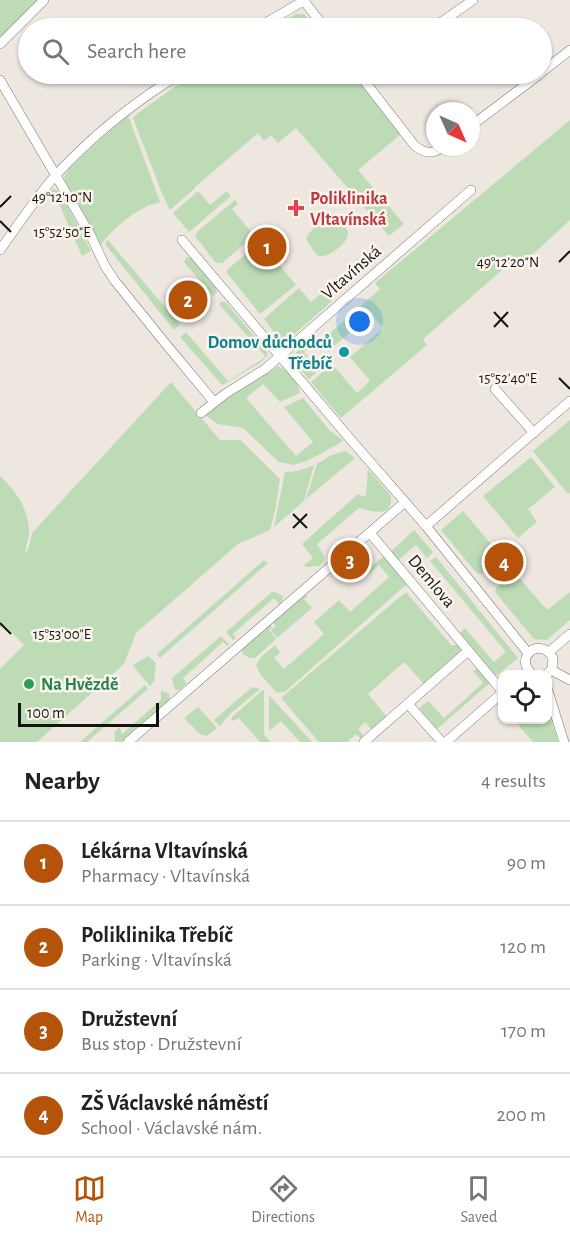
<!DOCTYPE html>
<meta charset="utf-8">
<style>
body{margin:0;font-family:"Alegreya Sans",sans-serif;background:#f2f2f2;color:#222}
.controls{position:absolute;right:18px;bottom:18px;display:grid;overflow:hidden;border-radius:12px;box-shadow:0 2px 4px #0004}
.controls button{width:54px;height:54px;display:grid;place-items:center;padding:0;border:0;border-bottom:2px solid #e0e0e0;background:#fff;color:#222;font:30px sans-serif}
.compass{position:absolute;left:426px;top:102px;width:54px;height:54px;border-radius:50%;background:#fff;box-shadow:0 2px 4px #0004;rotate:135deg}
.scale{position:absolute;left:18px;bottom:15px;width:141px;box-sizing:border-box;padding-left:6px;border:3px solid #151310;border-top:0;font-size:16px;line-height:21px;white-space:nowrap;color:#151310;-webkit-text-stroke:4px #fbf4ed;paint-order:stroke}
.you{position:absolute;left:360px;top:322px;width:21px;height:21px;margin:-15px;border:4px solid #fff;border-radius:50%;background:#1a73e8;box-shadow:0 0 0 9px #1a73e833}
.badge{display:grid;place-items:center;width:39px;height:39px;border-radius:50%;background:#b45309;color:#fff;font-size:20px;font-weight:700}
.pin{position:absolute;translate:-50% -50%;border:3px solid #fff;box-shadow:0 2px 6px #0006}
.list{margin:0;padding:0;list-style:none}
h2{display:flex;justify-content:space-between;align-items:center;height:78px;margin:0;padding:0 24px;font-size:26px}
h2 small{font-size:20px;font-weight:400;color:#767676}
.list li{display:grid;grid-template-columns:39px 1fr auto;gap:18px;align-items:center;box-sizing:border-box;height:84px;padding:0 24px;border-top:2px solid #e0e0e0}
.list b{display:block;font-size:22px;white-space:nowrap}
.list p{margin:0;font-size:20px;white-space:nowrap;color:#767676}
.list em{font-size:20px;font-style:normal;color:#767676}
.icon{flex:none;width:33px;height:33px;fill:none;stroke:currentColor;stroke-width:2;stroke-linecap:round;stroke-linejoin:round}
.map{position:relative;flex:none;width:570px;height:742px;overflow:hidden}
.search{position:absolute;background:#fff;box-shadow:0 2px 4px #0004;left:18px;right:18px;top:18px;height:66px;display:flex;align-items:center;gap:15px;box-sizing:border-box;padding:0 21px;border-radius:33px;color:#767676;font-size:22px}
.sheet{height:414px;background:#fff}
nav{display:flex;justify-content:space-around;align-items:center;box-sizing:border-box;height:84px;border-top:2px solid #e0e0e0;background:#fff;font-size:16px;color:#767676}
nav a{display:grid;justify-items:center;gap:3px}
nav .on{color:#b45309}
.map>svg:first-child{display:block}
.green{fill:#bddcb6}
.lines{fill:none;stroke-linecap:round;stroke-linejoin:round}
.minor-casing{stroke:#7f7973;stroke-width:10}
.minor{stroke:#fff;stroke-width:9}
.ticks{fill:none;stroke:#151310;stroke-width:2}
.health-dot{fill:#e0444e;stroke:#fbf4ed;stroke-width:2}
.culture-dot{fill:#0f9aa8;stroke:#fbf4ed;stroke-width:2}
.leisure-dot{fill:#2e9e5b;stroke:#fbf4ed;stroke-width:2}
.labels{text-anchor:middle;stroke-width:5;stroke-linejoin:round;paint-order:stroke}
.health-label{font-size:18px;font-weight:bold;fill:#be3a42;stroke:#fbf4ed;text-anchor:start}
.street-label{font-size:18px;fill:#151310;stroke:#fbf4ed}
.culture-label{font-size:18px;font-weight:bold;fill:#0d838f;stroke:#fbf4ed;text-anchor:end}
.leisure-label{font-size:18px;font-weight:bold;fill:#27864d;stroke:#fbf4ed;text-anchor:start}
.ticks-label{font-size:15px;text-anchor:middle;fill:#151310;stroke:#fbf4ed;stroke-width:5;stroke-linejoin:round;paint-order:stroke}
</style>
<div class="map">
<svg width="570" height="742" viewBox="0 0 570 742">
<rect width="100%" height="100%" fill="#eee7e0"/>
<g class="green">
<polygon points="0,0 44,0 0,44"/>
<polygon points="296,14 304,14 315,28 272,28"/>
<polygon points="196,74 350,74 351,75 354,74 401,134 358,170 404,224 389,236 296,128 278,143 271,135 264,141 258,133 195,187 195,188 170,210 161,191 133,118 138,113 176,86"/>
<path d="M128,115L160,202C155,204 151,204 146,207C129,215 111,230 100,246L82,210L65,181L64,177L69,169L92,147Z"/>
<polygon points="570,120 570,220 516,270 509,264 423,339 427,345 341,418 311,382 332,364 357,393 370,381 350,357 383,328 371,315 334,346 329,352 321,343 321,341 380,289 375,283"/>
<polygon points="53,189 57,190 61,194 91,251 82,256 59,204 50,193 50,191"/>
<polygon points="198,191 210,205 227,191 231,196 189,232 173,213"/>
<polygon points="235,200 238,204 232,209 252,233 247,237 249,240 222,263 216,263 195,236 198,231"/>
<path d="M331,216C336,218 339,220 343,224C344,226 348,230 348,232C350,242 326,261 317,255C313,251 309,243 306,239C309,230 322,220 331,216Z"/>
<polygon points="108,240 180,325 174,330 105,244"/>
<polygon points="255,246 265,259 271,255 296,285 260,314 227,273 227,270"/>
<polygon points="187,257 191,258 216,286 217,292 213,296 184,262"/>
<path d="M329,287L333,295L331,302L290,338C278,341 271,328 264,319L299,288L311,302Z"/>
<polygon points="221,302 225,302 229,306 265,349 267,352 267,356 260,363 222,385 180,337 186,332 228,381 264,358 265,356 219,304"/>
<path d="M306,344L309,347L304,352L319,370L309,379C303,372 291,361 297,351C298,350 305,344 306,344Z"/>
<path d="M278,366C290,372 298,380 300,393L280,402L263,384L246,398L296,456L313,442L284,407L303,398L330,431L343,440L338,444L307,461L293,465L279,462L243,428L217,424L206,415L229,397Z"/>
<path d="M171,382L220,440H241L280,479L275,511L270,530L238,544L136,633L124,664L37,742H0V669L24,645L4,625L0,628V476C17,491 30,512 29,535C28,542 25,548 25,554L29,547L32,533Z"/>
<polygon points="570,420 570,493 568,494 533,451"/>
<polygon points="345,451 355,458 306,499 317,464 332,455"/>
<polygon points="531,457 555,487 528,509 537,522 518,538 483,496"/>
<polygon points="314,465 304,501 274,527 285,472 298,471"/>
<path d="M368,469L391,496C393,519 372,511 359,508L317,544C322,552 328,558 320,566L306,567L304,565L313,558L302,544L358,494L364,497L366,494Z"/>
<polygon points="463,511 502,557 482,574 478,574 474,570 441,530"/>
<polygon points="414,530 433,552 427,558 416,545 397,561 390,552"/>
<polygon points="385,555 408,583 286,691 277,693 260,674 256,665 261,657 275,645 280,652 274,658 284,669 324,634 314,622 339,600 350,612 389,577 379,565 369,574 366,571"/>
<polygon points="436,557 518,658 496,676 460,633 465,628 494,662 506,652 430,561"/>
<polygon points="264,560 268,563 160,658 157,654"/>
<polygon points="515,573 547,610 570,592 570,620 547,640 534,639 495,592 497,587"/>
<polygon points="273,591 283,596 282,601 279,604 274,598 233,634 236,638 233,640 226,632"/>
<polygon points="406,592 452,646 459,643 461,646 460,655 425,685 404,662 368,694 387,717 372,730 365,722 358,729 364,736 361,739 356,734 347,742 319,742 281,698"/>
<polygon points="305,595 308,596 304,599 312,608 277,638 271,630 276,626 272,622"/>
<polygon points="270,624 272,627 269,630 276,639 255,658 249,658 242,653 242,649"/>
<polygon points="221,636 229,644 227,646 223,642 183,678 187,683 179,690 176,690 174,687 172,678"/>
<polygon points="148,656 156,663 154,681 150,686 133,666 134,664"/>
<polygon points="479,667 491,682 437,729 419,708 428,701 444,718 483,683 473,671"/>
<polygon points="145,685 148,689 87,742 80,742"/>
<polygon points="252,687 260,689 230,714 220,726 214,720"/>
<polygon points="263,690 264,690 264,735 271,742 260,742 239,718 233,721 231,720 232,717"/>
<polygon points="161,691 166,692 169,694 170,698 168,702 121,742 115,742 115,731 120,727 122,734 161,700"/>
<polygon points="269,695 312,742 300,742 281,721 269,731"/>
<polygon points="198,707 217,728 207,736 200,734 184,718"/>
<polygon points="548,713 550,716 558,742 533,742 514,720 548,720"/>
</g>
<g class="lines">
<defs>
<g id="minor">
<polyline points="304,1 325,28"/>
<polyline points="257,28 305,0"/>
<polyline points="433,28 473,0"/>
<polyline points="0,44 44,0"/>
<polyline points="542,72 570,50"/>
<path d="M359,74L415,146C426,154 432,154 443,147"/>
<polyline points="0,80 90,234 105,266 115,281 165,343 214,402"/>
<polyline points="471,126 540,74"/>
<polyline points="182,240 351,440 426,526 528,653"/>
<path d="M0,250C18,225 35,199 55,176C92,136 134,102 180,74"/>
<polyline points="495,389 534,433"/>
<polyline points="201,413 225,394 265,369 471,190"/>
<polyline points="426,526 570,401"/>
<polyline points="370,533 502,691"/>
<polyline points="549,652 570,634"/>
<polyline points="551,670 570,680"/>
<path d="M532,674C513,658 540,635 553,658L552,669L547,674"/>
<polyline points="548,691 564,742"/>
<polyline points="408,704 442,742"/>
<polyline points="128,742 405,502"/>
<polyline points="364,742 468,651"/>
<polyline points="446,742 502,693"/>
</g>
</defs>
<use href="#minor" class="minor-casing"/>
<use href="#minor" class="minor"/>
</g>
<path class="ticks" d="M0,207L11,196M0,221L11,232M559,262L570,251M494,312L508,327M494,327L508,312M559,378L570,389M293,514L307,528M293,528L307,514M0,623L11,634"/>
<path class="health-dot" d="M293 199h6v6h6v6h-6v6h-6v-6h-6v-6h6z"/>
<circle class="culture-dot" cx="344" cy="352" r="6"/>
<circle class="leisure-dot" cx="29" cy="684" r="6"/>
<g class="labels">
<g class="health-label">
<text x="310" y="204">Poliklinika<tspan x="310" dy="21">Vltavínská</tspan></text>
</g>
<g class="street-label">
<text transform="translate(351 272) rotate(-41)" y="6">Vltavínská</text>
<text transform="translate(432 581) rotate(50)" y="6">Demlova</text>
</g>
<g class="culture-label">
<text x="332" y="348">Domov důchodců<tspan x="332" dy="21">Třebíč</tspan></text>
</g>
<g class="leisure-label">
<text x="41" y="690">Na Hvězdě</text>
</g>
</g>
<g class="ticks-label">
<text x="62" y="202">49°12'10"N</text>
<text x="62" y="237">15°52'50"E</text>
<text x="508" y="267">49°12'20"N</text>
<text x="508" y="383">15°52'40"E</text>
<text x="62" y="639">15°53'00"E</text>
</g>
</svg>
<div class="controls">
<button><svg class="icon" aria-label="locate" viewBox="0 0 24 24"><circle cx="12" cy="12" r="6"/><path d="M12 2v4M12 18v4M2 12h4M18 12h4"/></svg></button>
</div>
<svg class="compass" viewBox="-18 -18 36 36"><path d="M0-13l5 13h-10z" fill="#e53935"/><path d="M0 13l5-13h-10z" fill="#767676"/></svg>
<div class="scale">100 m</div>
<div class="you"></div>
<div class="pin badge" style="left:267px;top:247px">1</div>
<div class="pin badge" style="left:188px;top:300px">2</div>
<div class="pin badge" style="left:350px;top:560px">3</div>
<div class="pin badge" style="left:504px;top:562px">4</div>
<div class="search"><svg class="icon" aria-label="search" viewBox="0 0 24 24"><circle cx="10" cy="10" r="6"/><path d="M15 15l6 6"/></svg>Search here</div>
</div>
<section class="sheet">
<h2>Nearby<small>4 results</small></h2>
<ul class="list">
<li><span class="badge">1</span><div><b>Lékárna Vltavínská</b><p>Pharmacy · Vltavínská</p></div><em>90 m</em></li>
<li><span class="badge">2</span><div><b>Poliklinika Třebíč</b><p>Parking · Vltavínská</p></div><em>120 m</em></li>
<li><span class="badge">3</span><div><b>Družstevní</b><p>Bus stop · Družstevní</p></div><em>170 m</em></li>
<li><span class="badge">4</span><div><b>ZŠ Václavské náměstí</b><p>School · Václavské nám.</p></div><em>200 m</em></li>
</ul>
</section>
<nav>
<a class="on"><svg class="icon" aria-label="map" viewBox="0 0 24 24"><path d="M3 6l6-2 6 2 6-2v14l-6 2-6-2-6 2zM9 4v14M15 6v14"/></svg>Map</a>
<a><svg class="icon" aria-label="directions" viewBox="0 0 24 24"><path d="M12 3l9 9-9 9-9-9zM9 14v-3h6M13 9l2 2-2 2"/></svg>Directions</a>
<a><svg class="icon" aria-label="saved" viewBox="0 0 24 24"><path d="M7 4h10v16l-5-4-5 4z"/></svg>Saved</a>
</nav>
